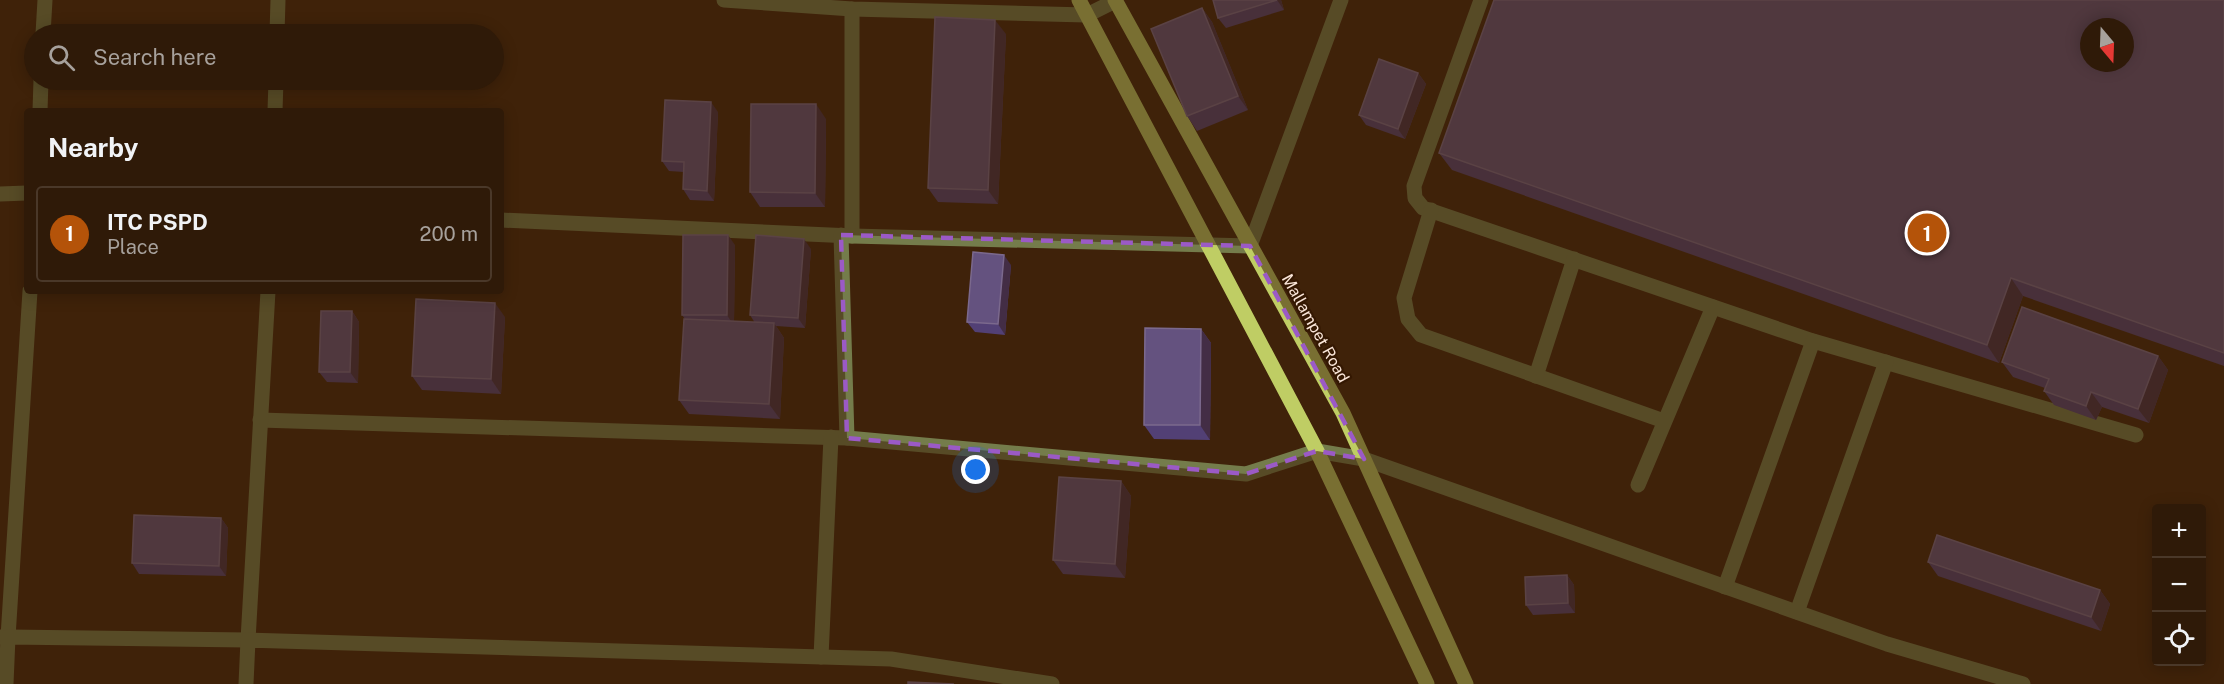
<!DOCTYPE html>
<meta charset="utf-8">
<style>
body{margin:0;font-family:"Public Sans",sans-serif;background:#372312;color:#f1f3f6}
.controls{position:absolute;right:18px;bottom:18px;display:grid;overflow:hidden;border-radius:6px;box-shadow:0 3px 15px #0003}
.controls button{width:54px;height:54px;display:grid;place-items:center;padding:0;border:0;border-bottom:2px solid #4a3829;background:#2f1a08;color:#f1f3f6;font:30px sans-serif}
.compass{position:absolute;left:2080px;top:18px;width:54px;height:54px;border-radius:50%;background:#2f1a08;box-shadow:0 3px 15px #0003;rotate:161deg}
.you{position:absolute;left:976px;top:470px;width:21px;height:21px;margin:-15px;border:4px solid #fff;border-radius:50%;background:#1a73e8;box-shadow:0 0 0 9px #1a73e833}
.badge{display:grid;place-items:center;width:39px;height:39px;border-radius:50%;background:#b45309;color:#fff;font-size:20px;font-weight:700}
.pin{position:absolute;translate:-50% -50%;border:3px solid #fff;box-shadow:0 2px 6px #0006}
.list{margin:0;padding:0;list-style:none}
h2{display:flex;justify-content:space-between;align-items:center;height:78px;margin:0;padding:0 24px;font-size:26px}
h2 small{font-size:20px;font-weight:400;color:#a7a19c}
.list li{display:grid;grid-template-columns:39px 1fr auto;gap:18px;align-items:center;box-sizing:border-box;height:96px;margin:0 12px 12px;padding:0 12px;border:2px solid #4a3829;border-radius:6px}
.list b{display:block;font-size:22px;white-space:nowrap}
.list p{margin:0;font-size:20px;white-space:nowrap;color:#a7a19c}
.list em{font-size:20px;font-style:normal;color:#a7a19c}
.icon{flex:none;width:33px;height:33px;fill:none;stroke:currentColor;stroke-width:2;stroke-linecap:round;stroke-linejoin:round}
.map{position:relative;flex:none;width:2224px;height:684px;overflow:hidden}
.search{position:absolute;background:#2f1a08;box-shadow:0 3px 15px #0003;left:24px;top:24px;width:480px;height:66px;display:flex;align-items:center;gap:15px;box-sizing:border-box;padding:0 21px;border-radius:33px;color:#a7a19c;font-size:22px}
.panel{position:absolute;background:#2f1a08;box-shadow:0 3px 15px #0003;left:24px;top:108px;width:480px;height:186px;border-radius:6px}
.map>svg:first-child{display:block}
.lines{fill:none;stroke-linecap:round;stroke-linejoin:round}
.minor{stroke:#747c4b;stroke-width:15}
.major{stroke:#bfcd64;stroke-width:15}
.wall{fill:#524075}
.shaded-wall{fill:#432d45}
.building{fill:#64527f;stroke:#7b698d;stroke-width:1.5;fill-rule:evenodd}
.marked{fill:none;stroke:#9b5ac6;stroke-width:4.5;stroke-dasharray:12 8;stroke-linejoin:round}
.labels{text-anchor:middle;stroke-width:4.5;stroke-linejoin:round;paint-order:stroke}
.street-label{font-size:16px;fill:#fae6d9;stroke:#341802}
</style>
<div class="map">
<svg width="2224" height="684" viewBox="0 0 2224 684">
<rect width="100%" height="100%" fill="#3f220a"/>
<g class="lines">
<g class="minor">
<polyline points="724,0 852,9 1087,15 1115,1"/>
<polyline points="1481,0 1414,186 1415,198 1423,208 1813,341 2136,435"/>
<polyline points="852,9 852,236"/>
<polyline points="43,34 45,0"/>
<polyline points="277,34 278,0"/>
<polyline points="40,111 41,80"/>
<polyline points="275,111 276,80"/>
<polyline points="0,194 27,193"/>
<polyline points="1431,210 1404,298 1408,319 1421,335 1664,421"/>
<polyline points="501,220 852,236 1250,246 1341,0"/>
<polyline points="841,235 847,438"/>
<polyline points="1536,376 1574,259"/>
<polyline points="260,420 847,438 1246,474 1317,451 1364,459 1887,644 2023,684"/>
<polyline points="1638,485 1713,307"/>
<polyline points="1725,587 1813,341"/>
<polyline points="1797,612 1886,362"/>
<polyline points="0,637 8,637 30,291"/>
<polyline points="821,657 831,437"/>
<polyline points="6,684 8,637 248,640 268,291"/>
<polyline points="246,684 248,640 891,659 1052,684"/>
</g>
<g class="major">
<polyline points="1079,0 1317,451 1427,684"/>
<polyline points="1115,0 1343,413 1466,684"/>
</g>
</g>
<g class="wall">
<polygon points="1213,0 1281,0 1284,10 1226,28 1218,18"/>
<polygon points="2224,0 2224,366 2023,296 1999,363 1452,170 1439,153"/>
<polygon points="1202,8 1212,22 1248,110 1197,131 1187,116"/>
<polygon points="1006,34 998,204 938,202 928,188"/>
<polygon points="1418,73 1426,84 1405,139 1366,125 1359,115"/>
<polygon points="718,112 714,201 690,200 683,189 684,172 669,171 662,161"/>
<polygon points="826,119 825,207 760,207 750,192"/>
<polygon points="735,245 734,321 755,323 750,315 811,249 805,328 776,326 784,338 780,419 689,414 679,400 685,319 682,315"/>
<polygon points="1011,265 1005,335 975,332 967,322"/>
<polygon points="352,311 359,322 358,383 327,382 319,372"/>
<polygon points="505,317 501,394 422,390 412,376"/>
<polygon points="1201,329 1211,343 1210,440 1154,439 1144,425"/>
<polygon points="2158,356 2168,370 2149,423 2102,407 2096,420 2054,405 2044,391 2045,388 2013,377 2002,362"/>
<polygon points="1121,481 1131,496 1125,578 1063,574 1053,560"/>
<polygon points="221,518 228,528 226,576 139,574 132,563"/>
<polygon points="1928,562 2100,590 2110,604 2101,631 1938,576"/>
<polygon points="1567,575 1574,585 1575,613 1533,615 1526,605"/>
</g>
<g class="shaded-wall">
<polygon points="1277,0 1281,0 1284,10"/>
<polygon points="1202,8 1212,22 1248,110 1238,96"/>
<polygon points="995,20 1006,34 998,204 988,190"/>
<polygon points="1418,73 1426,84 1405,139 1398,129"/>
<polygon points="711,102 718,112 714,201 707,191"/>
<polygon points="816,104 826,119 825,207 815,193"/>
<polygon points="728,235 735,245 734,326 727,315"/>
<polygon points="804,239 811,249 805,328 798,318"/>
<polygon points="1004,255 1011,265 1005,335 998,324"/>
<polygon points="2011,278 2023,296 1999,363 1987,345"/>
<polygon points="495,303 505,317 501,394 491,379"/>
<polygon points="352,311 359,322 358,383 350,372"/>
<polygon points="774,323 784,338 780,419 769,404"/>
<polygon points="1201,329 1211,343 1210,440 1200,425"/>
<polygon points="2158,356 2168,370 2149,423 2138,409"/>
<polygon points="2091,392 2102,407 2096,420 2086,406"/>
<polygon points="1121,481 1131,496 1125,578 1115,564"/>
<polygon points="221,518 228,528 226,576 219,566"/>
<polygon points="1567,575 1574,585 1575,613 1568,603"/>
<polygon points="2100,590 2110,604 2101,631 2091,617"/>
</g>
<g class="building">
<polygon points="1213,0 1277,0 1218,18"/>
<path d="M1494,0H2224V353L2011,278L1987,345L1439,153ZM2089,27H2125V63H2089Z"/>
<polygon points="1202,8 1238,96 1187,116 1151,29"/>
<polygon points="935,17 995,20 988,190 928,188"/>
<polygon points="1379,59 1418,73 1398,129 1359,115"/>
<polygon points="665,100 711,102 707,191 683,189 684,162 662,161"/>
<polygon points="751,104 816,104 815,193 750,192"/>
<polygon points="683,235 728,235 727,315 682,315"/>
<polygon points="756,235 804,239 798,318 750,315"/>
<polygon points="973,252 1004,255 998,324 967,322"/>
<polygon points="416,299 495,303 491,379 412,376"/>
<polygon points="2022,307 2158,356 2138,409 2091,392 2086,406 2044,391 2049,379 2002,362"/>
<polygon points="321,311 352,311 350,372 319,372"/>
<polygon points="684,319 774,323 769,404 679,400"/>
<polygon points="1145,328 1201,329 1200,425 1144,425"/>
<polygon points="1059,477 1121,481 1115,564 1053,560"/>
<polygon points="134,515 221,518 219,566 132,563"/>
<polygon points="1937,535 2100,590 2091,617 1928,562"/>
<polygon points="1567,575 1568,603 1526,605 1525,577"/>
<polygon points="908,682 954,684 908,684"/>
</g>
<path d="M0 0H2224V684H0ZM841,235L1250,246L1364,459L1317,451L1246,474L847,438Z" fill="#3f220a" fill-opacity=".55" fill-rule="evenodd"/>
<path class="marked" d="M841,235L1250,246L1364,459L1317,451L1246,474L847,438Z"/>
<g class="labels">
<g class="street-label">
<text transform="translate(1316 328) rotate(61)" y="6">Mallampet Road</text>
</g>
</g>
</svg>
<div class="controls">
<button>+</button>
<button>−</button>
<button><svg class="icon" aria-label="locate" viewBox="0 0 24 24"><circle cx="12" cy="12" r="6"/><path d="M12 2v4M12 18v4M2 12h4M18 12h4"/></svg></button>
</div>
<svg class="compass" viewBox="-18 -18 36 36"><path d="M0-13l5 13h-10z" fill="#e53935"/><path d="M0 13l5-13h-10z" fill="#a7a19c"/></svg>
<div class="you"></div>
<div class="pin badge" style="left:1927px;top:233px">1</div>
<div class="search"><svg class="icon" aria-label="search" viewBox="0 0 24 24"><circle cx="10" cy="10" r="6"/><path d="M15 15l6 6"/></svg>Search here</div>
<section class="panel">
<h2>Nearby<small></small></h2>
<ul class="list">
<li><span class="badge">1</span><div><b>ITC PSPD</b><p>Place</p></div><em>200 m</em></li>
</ul>
</section>
</div>
